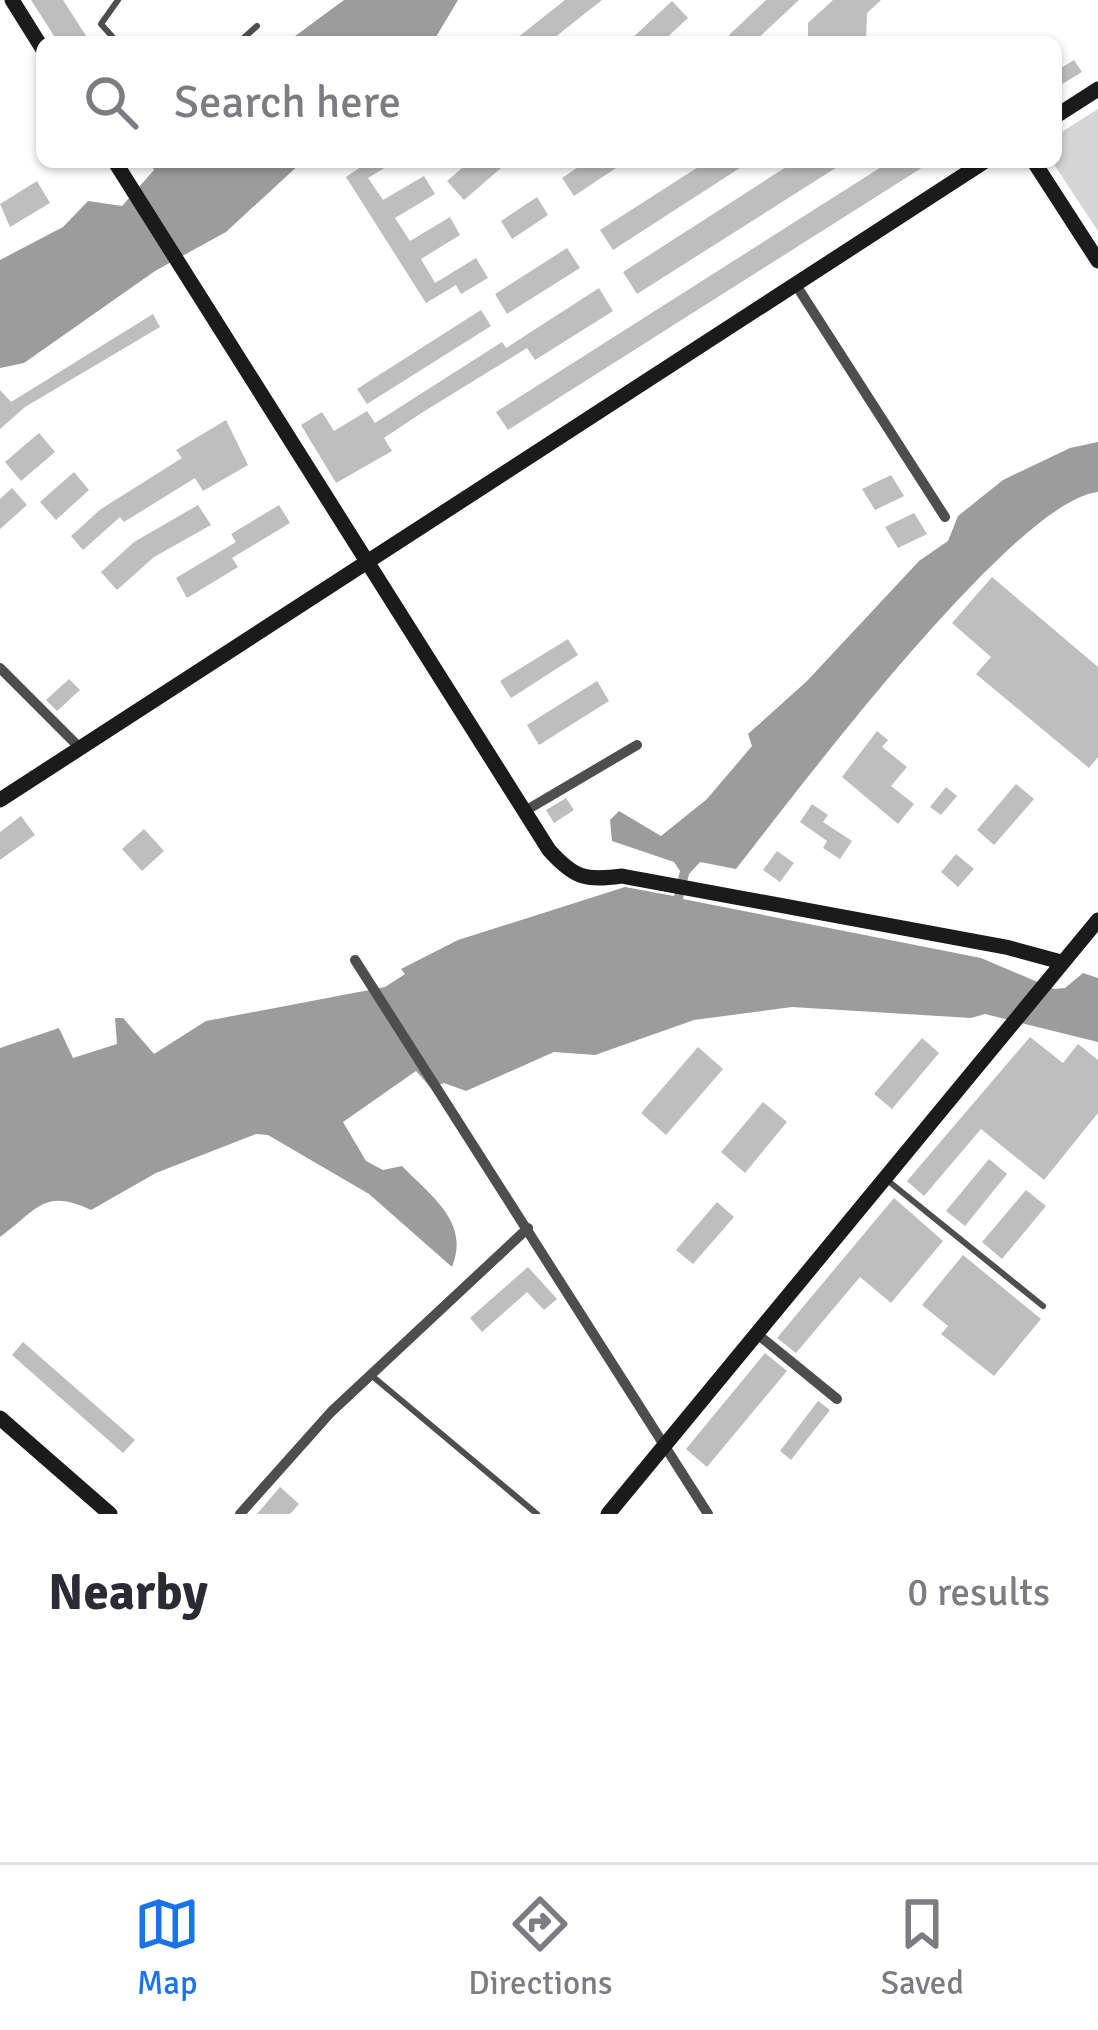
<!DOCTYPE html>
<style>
body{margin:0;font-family:Signika,sans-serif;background:#f7f7f7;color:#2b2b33}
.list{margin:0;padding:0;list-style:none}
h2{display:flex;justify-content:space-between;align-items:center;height:156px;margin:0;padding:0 48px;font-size:51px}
h2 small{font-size:39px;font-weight:400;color:#7c7c81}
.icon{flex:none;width:66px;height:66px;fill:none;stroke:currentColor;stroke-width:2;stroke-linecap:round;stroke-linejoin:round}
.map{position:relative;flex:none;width:1098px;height:1514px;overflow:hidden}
.search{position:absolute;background:#fff;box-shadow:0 3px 9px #0004;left:36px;right:36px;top:36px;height:132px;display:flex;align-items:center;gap:30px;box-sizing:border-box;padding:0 42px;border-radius:18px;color:#7c7c81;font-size:45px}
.sheet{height:348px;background:#fff}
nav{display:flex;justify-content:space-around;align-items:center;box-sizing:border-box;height:168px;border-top:3px solid #e1e1e2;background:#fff;font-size:33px;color:#7c7c81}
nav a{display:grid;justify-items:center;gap:6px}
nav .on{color:#1a73e8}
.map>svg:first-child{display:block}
.green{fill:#d5d5d5}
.water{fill:#9c9c9c}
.building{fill:#bebebe}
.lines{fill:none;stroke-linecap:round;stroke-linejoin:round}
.lane{stroke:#4e4e4e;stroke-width:6}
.street{stroke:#4e4e4e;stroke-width:10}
.secondary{stroke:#1b1b1b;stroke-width:15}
</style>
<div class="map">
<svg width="1098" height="1514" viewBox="0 0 1098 1514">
<rect width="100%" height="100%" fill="#fff"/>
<polygon class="green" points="1098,109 1098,231 1053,163 1060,133"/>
<g class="water">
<polygon points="344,0 458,0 433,42 287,42"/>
<polygon points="151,162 302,162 226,232 155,271 24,363 0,368 0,260 63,227 88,201 122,206 154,170"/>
<path d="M1098,442V492C1015,500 795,794 736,869L700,862L689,874L683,899L981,958L1054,989L1065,988L1083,973L1098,978V1042L985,1014L971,1018L792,1007L694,1020L595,1055L554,1052L466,1091L444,1083L431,1088L416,1071L343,1122L366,1161L383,1170L402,1166C432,1197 470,1222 452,1267L369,1194L268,1135L256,1134L156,1173L91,1210C44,1188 38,1209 0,1237V1048L59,1028L73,1058L117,1044L115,1018H123L154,1054L206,1021L385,987L405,974L401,969L458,940L625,887L674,896L680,871L674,862L612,841L610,820L619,811L661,836L707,799L752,746L748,734L807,681L919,561L948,541L958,516L1003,480L1070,448Z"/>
</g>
<g class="building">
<polygon points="31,0 63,0 90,42 58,42"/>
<polygon points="565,0 602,0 549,42 512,42"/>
<polygon points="766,0 799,0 754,42 736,42 729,35"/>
<polygon points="833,0 881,0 867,13 866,42 808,42 808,23"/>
<polygon points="672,1 688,18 662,42 628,42"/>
<polygon points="1074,60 1082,72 1056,88 1056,71"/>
<polygon points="368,162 394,162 368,178 383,200 424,176 435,194 395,218 410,241 450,217 460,235 421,259 435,283 476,258 488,278 461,294 456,285 426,303 346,177"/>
<polygon points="469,162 508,162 464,200 447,181"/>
<polygon points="586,162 625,162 574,196 562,178"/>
<polygon points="706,162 749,162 613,250 600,230"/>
<polygon points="794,162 845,162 637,294 623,272"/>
<polygon points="889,162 931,162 508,430 496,412"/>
<polygon points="37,181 50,203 10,227 0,204"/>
<polygon points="537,197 548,215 512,239 501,221"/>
<polygon points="567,248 580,268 507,314 495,294"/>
<polygon points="599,288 613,311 535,360 527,348 423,412 384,438 392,451 336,483 301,425 322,412 334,431 367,411 375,423 502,342 506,348"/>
<polygon points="481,310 491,326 367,404 357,389"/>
<polygon points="153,314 160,327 25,407 0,429 0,390 11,402"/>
<polygon points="226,420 248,465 203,491 195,478 124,522 120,517 83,550 71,536 101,509 182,458 176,450"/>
<polygon points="39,433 55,452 21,481 5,462"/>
<polygon points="74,472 89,490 56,520 40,502"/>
<polygon points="891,475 904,496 875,510 862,489"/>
<polygon points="12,488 27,505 0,529 0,499"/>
<polygon points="198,505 211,525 154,557 117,590 101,572 134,542"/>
<polygon points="279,505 290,523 232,558 238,567 187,598 176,578 236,542 231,534"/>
<polygon points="914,513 927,534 898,548 885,527"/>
<polygon points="992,577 1098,667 1098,757 1089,768 976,674 991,657 952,623"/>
<polygon points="568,639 578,655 511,698 500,681"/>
<polygon points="69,679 80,690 57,711 46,700"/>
<polygon points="597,681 609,701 539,745 527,725"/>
<polygon points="877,731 888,740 882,747 907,767 891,786 914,804 898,824 842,777"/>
<polygon points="1016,784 1034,799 994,845 977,830"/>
<polygon points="946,787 957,796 941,815 930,807"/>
<polygon points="566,798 574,810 554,823 546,810"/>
<polygon points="812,804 828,815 823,822 852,841 840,859 823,848 827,841 800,822"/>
<polygon points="21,816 35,835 0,860 0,832"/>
<polygon points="144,829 164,851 142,871 122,849"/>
<polygon points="777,851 794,863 780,882 763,870"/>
<polygon points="956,854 974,869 958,887 941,872"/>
<polygon points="1030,1037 1063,1063 1078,1044 1098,1060 1098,1113 1044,1180 981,1129 924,1196 907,1181"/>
<polygon points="922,1038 939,1053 892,1109 874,1094"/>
<polygon points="698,1047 723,1069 666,1135 641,1113"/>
<polygon points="763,1102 787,1122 745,1173 721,1152"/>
<polygon points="989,1159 1007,1174 965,1226 946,1211"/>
<polygon points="1026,1190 1046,1206 1002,1259 982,1242"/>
<polygon points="894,1198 943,1241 891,1303 860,1277 796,1353 777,1338"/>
<polygon points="717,1202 734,1217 693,1264 676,1250"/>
<polygon points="963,1255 1041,1319 994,1376 941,1334 948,1326 922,1305"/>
<polygon points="528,1267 557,1299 544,1310 527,1292 482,1332 470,1318"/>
<polygon points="23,1342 135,1440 123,1453 12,1355"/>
<polygon points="765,1353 787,1371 707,1467 686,1449"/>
<polygon points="818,1401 830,1410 791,1460 780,1451"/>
<polygon points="280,1487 299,1504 290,1514 257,1514"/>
</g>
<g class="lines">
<g class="lane">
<polyline points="117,42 101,24 118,0"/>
<polyline points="239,42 257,26"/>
<polyline points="887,1180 1043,1306"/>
<polyline points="371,1375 537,1514"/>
</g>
<g class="street">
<polyline points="796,285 945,517"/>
<polyline points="0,668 81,749"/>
<polyline points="525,811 637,745"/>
<polyline points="355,960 708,1514"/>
<polyline points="756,1333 837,1399"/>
<polyline points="240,1514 331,1412 528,1228"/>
</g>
<g class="secondary">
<polyline points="12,0 42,48"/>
<polyline points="1056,116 1098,89"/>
<path d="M115,162L549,850C574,878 585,881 622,876L1006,947L1061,962"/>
<polyline points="1034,162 1098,261"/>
<polyline points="0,800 984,162"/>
<polyline points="0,1418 110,1514"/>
<polyline points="608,1514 1098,920"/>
</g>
</g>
</svg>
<div class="search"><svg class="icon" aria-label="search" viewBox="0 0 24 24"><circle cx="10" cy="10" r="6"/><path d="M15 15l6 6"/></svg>Search here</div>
</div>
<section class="sheet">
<h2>Nearby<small>0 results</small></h2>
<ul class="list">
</ul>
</section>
<nav>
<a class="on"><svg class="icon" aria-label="map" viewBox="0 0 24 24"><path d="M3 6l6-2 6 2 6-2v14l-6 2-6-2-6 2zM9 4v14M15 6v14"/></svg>Map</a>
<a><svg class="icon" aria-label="directions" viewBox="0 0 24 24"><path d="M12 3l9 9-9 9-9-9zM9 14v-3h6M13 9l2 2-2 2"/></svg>Directions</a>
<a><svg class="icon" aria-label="saved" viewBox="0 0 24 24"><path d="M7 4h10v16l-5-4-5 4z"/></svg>Saved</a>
</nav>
